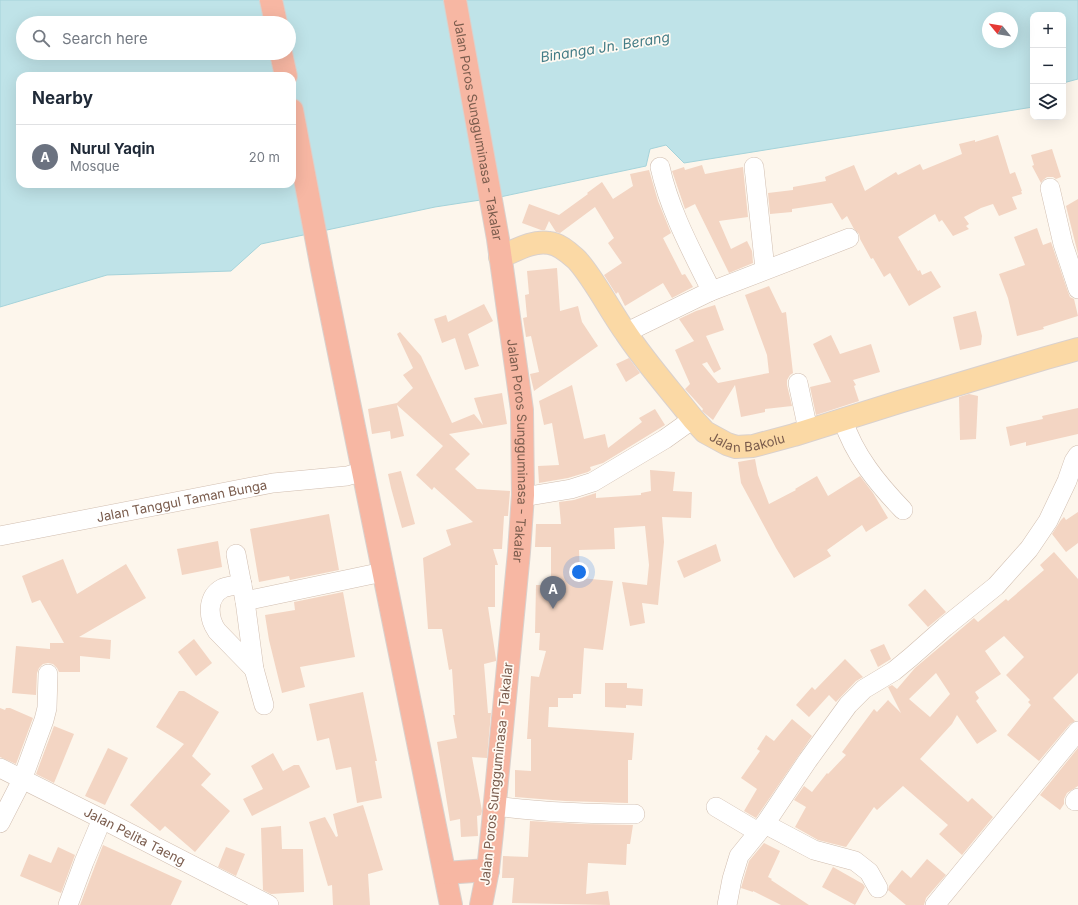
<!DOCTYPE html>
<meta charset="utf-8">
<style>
body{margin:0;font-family:Inter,sans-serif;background:#f6f6f7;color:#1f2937}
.controls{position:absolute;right:12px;top:12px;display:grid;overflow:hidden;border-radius:8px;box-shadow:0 4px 16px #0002}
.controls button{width:36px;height:36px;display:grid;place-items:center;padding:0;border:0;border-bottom:1px solid #e0e1e3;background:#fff;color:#1f2937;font:20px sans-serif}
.compass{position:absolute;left:982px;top:12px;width:36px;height:36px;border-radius:50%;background:#fff;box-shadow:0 4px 16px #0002;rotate:300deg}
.you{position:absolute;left:579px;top:572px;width:14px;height:14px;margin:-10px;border:3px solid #fff;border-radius:50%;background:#1a73e8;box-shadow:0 0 0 6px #1a73e833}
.badge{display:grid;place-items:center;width:26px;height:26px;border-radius:50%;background:#e76f51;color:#fff;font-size:13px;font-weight:700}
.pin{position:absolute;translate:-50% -33px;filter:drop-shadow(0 1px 2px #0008)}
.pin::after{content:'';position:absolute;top:21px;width:14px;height:12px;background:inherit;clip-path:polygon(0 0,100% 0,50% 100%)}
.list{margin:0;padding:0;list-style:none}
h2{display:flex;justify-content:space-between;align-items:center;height:52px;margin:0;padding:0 16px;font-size:17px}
h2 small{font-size:13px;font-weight:400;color:#747a83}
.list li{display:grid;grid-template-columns:26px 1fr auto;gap:12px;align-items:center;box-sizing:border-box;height:64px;padding:0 16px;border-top:1px solid #e0e1e3}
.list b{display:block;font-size:15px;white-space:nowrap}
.list p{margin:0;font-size:13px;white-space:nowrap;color:#747a83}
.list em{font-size:13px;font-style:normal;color:#747a83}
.icon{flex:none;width:22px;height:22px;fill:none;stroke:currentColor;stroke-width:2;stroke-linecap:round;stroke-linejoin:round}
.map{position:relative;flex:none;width:1078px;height:905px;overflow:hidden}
.search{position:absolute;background:#fff;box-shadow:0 4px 16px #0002;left:16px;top:16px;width:280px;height:44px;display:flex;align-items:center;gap:10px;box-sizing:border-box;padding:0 14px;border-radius:22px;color:#747a83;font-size:15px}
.panel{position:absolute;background:#fff;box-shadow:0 4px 16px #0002;left:16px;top:72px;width:280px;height:116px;border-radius:12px}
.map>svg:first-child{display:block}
.water{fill:#bfe3e8;stroke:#a5d3da;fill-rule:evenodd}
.building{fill:#f3d5c3;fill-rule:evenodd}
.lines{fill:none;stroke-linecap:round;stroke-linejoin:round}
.minor-casing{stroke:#d1beb0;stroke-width:20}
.major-casing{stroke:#dad1cd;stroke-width:24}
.highway-casing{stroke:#dad1cd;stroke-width:24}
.minor{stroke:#fff;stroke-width:19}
.major{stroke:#fbd9a5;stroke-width:22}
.highway{stroke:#f7b7a3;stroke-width:22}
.labels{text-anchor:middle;stroke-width:3.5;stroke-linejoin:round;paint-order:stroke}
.street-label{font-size:13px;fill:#7a5c4d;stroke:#fffaf3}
.water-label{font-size:14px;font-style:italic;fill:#437c86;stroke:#fffaf3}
</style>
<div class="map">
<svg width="1078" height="905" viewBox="0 0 1078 905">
<rect width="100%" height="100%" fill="#fdf6ec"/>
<path class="water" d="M0,0H1078V79L1063,83V15H1033V107L684,163L666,145L650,149L646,166L500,197L435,207L261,244L231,271L107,275L0,307ZM988,18H1012V42H988ZM23,23H289V53H23ZM20,76H292V184H20Z"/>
<g class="building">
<polygon points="998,135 1010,174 1015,172 1022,191 1021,191 1022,194 1012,197 1017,209 999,216 993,204 981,208 964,217 969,224 966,226 969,229 953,236 942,220 939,222 935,214 898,237 918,271 920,270 922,275 931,271 941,287 909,306 890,273 884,277 873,258 871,259 860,239 859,234 854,229 847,216 842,220 832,203 792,209 792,212 770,214 768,193 793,190 793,187 826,181 825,177 854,165 865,191 896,172 898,175 920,164 923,170 962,154 959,144 975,140 975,142"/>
<polygon points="1052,149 1061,177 1056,179 1053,177 1047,177 1043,180 1041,183 1032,166 1034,165 1031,155"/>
<polygon points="702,165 705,174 743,167 748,217 719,221 731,249 747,241 752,251 753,263 729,273 695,204 685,209 672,171 684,167 685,170"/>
<polygon points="649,170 658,201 671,233 663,238 682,275 685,274 693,287 672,298 663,283 625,306 618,292 616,294 604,275 622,263 608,243 614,238 595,207 560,233 556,232 549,221 545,230 541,230 522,223 529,204 559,215 588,194 587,193 602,182 613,199 633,186 630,174"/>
<polygon points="1078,199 1078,254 1066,206"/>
<polygon points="1037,228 1043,245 1051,242 1068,292 1070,297 1074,299 1078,316 1043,327 1044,329 1017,336 1008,298 999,274 1025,265 1014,237"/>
<polygon points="557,268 560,311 578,306 582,322 598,346 534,391 530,374 539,372 531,336 526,337 523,318 527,317 525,295 529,294 527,271"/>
<polygon points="769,286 782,313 786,312 793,373 790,375 787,380 787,385 792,406 765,409 765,412 741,417 735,385 713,420 702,411 703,409 685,389 690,384 675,350 694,341 679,319 696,311 715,305 724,330 706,336 721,369 714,373 707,362 702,364 718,383 769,373 767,355 745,295"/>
<polygon points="484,304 493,321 468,334 479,366 465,370 455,338 442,343 434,319 446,315 448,322"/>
<polygon points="976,311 982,336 981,345 960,350 953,317"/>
<polygon points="400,332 421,356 452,423 474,414 483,425 474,398 502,393 507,424 449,434 470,454 455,469 477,489 510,491 508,516 504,516 502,549 493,549 498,565 495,565 495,607 488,607 496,659 496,661 484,664 488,713 491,713 487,758 472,757 482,811 481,815 477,816 478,836 461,837 460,819 450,821 437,742 457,738 453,715 455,715 452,669 449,670 442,629 428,629 423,558 451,545 446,530 473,522 434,487 432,490 416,475 443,446 397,405 404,436 391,439 390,431 372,434 368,409 397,403 413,388 403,375 413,368 397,334"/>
<polygon points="831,335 840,354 871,344 880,372 853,380 856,385 854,386 859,401 816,415 810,387 831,382 813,344"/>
<polygon points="629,358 640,373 626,382 616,364"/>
<polygon points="572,385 584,439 605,434 608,448 642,422 639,418 655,409 665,425 603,463 590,467 591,470 588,472 568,478 539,483 538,466 559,465 552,423 544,425 539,401"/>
<polygon points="969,394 978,396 976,439 960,440 959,397"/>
<polygon points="1078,408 1078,434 1026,446 1026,442 1010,446 1006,427 1043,419 1042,416"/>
<polygon points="755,459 758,475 769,504 796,490 795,489 817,476 828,496 860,476 873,493 888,518 866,532 862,525 827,550 831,556 794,578 776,548 741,483 738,462"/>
<polygon points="650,470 675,472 673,491 692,492 691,518 662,517 664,542 658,605 642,603 645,623 630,626 622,582 647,585 649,565 645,526 614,528 615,549 579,550 580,578 613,581 603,650 584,648 581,694 573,694 573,698 558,698 558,707 549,707 548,727 634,733 632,760 628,760 628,803 565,801 515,797 515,770 531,771 531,739 527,739 531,676 539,677 546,651 539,650 540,633 535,633 536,585 551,585 551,547 535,547 536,524 561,524 559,502 574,500 596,493 596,498 641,495 641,493 651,491"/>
<polygon points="401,471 415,524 402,528 391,488 388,474"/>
<polygon points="1078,512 1078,543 1066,552 1052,534 1061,520 1064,517 1066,520"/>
<polygon points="329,514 339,570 290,580 289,576 259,582 250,529"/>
<polygon points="218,541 222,567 182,575 177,549"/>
<polygon points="716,544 721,561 684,578 677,561"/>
<path d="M1054,552L1078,579V673L1053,698L1075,721L1070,724L1039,761L1007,735L1031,705L1028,702L1030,700L1006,675L1024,657L1004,636L985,651L1001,674L975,692L979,698L976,701L997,731L977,744L957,715L952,724L920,759L968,802L972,798L993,817L962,855L939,834L948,825L903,786L877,810L874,807L846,847L818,840L795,827L806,807L794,800L804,786L812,792L827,773L828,774L846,755L842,752L874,709L877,712L888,700L901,713L888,687L892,685L897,689L915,668L974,618L978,622L1006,599L1008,601L1044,570L1040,565ZM936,673L950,694L930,717L909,699Z"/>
<polygon points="63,559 77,594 126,564 146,598 79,637 111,640 110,659 80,656 80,672 59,672 57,668 53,664 48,663 43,664 39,668 37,673 36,695 12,693 16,646 50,649 50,643 64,643 40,600 32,603 22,576"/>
<polygon points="925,589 946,612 928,627 908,605"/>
<polygon points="343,592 355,657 300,667 305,687 282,693 269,640 265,615 295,610 294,602"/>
<polygon points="194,639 212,663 196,676 178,652"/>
<polygon points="884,644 891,659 878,667 870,650"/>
<polygon points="845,659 863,677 856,681 836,702 829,695 809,717 796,705 812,687 815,690"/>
<polygon points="605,683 627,683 627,688 643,689 642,706 626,705 626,708 605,707"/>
<polygon points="179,691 184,691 219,712 192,756 211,774 201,785 230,811 195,852 165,826 160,831 130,805 184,744 156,727"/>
<polygon points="363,692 377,761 375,761 382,798 357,803 351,767 336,770 329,738 317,741 309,704"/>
<polygon points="0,708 5,710 6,708 10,708 33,718 16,764 0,757"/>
<polygon points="792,719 812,736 756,818 744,811 757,789 741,778 760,751 757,749 766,735 774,741"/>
<polygon points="54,726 74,734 54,783 36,774"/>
<polygon points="108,748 128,758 105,805 85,796"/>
<polygon points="1078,748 1078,786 1067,793 1064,799 1064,804 1060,810 1040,795"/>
<polygon points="273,753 283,771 294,765 299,765 310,787 252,816 243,799 263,789 251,766"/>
<polygon points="363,805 383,870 368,874 370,905 333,905 332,885 328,886 309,822 325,817 336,837 338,836 333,814"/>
<polygon points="530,821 582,824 633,825 630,844 627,844 626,865 588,863 586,894 608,891 610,905 512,903 514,878 502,878 503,856 528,857"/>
<polygon points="281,826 282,849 303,849 304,892 271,894 263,890 261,828"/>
<polygon points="764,843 780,851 768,877 772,879 771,880 809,905 781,905 753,891 753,892 741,888 749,861"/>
<polygon points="103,845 182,881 171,905 80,905"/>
<polygon points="58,847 75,855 61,893 20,876 29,854 51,863"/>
<polygon points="226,847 245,854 236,876 218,867"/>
<polygon points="927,859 946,875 926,898 924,905 906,905 888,890 889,886 902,870 911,878"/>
<polygon points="833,867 863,884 865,887 855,905 822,887"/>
</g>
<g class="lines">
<defs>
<g id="minor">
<polyline points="754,167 765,269"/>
<polyline points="1050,188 1063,244 1078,289"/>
<polyline points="709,292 849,238"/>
<path d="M625,333L709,292L708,284C689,246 669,208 660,167"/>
<polyline points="798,383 808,430"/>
<path d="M843,420C854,455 878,484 903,510"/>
<polyline points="523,497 571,489 593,482 665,439 693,419"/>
<path id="s1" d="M0,536L273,483L347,476L364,471"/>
<polyline points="236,554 245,601 254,669 264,705"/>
<path d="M242,584C236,585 228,586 223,588C206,597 208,618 217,631L254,669"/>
<polyline points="245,601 383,572"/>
<path id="s2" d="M0,768L102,819L269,905"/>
<polyline points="1075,801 1078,798"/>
<path d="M495,806C541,812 588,814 635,814"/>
<polyline points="716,807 758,832"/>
<polyline points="0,823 22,780 44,720 47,708 48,674"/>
<polyline points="765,824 814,850 855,861 869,872 878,888"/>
<polyline points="68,905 84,862 102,819"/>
<polyline points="727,905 732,879 739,856 765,824 808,760 848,705 864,689 894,671 911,657 945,627 996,586 1029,549 1048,521 1067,481 1074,461 1078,455"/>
<polyline points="935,905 1078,731"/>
</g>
<g id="major">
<path id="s3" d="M500,257C515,251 532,240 549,243C560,244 569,253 577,260C595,280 610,311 626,333C646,363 671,391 693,419L705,432L727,444L736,447L753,446L794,435L899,402L1046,358L1078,349"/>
</g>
<g id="highway">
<polyline points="271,0 276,23"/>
<path id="s4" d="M455,0L498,239L522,410L523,495L519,552L492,833L488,870L481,905"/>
<polyline points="281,53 286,76"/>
<polyline points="292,110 322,269 451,905"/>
<polyline points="445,873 488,870"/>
</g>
</defs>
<use href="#minor" class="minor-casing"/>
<use href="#major" class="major-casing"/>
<use href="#highway" class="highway-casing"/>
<use href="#minor" class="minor"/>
<use href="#major" class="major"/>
<use href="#highway" class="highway"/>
</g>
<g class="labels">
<g class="street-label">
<text dy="5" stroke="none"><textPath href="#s4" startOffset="132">Jalan Poros Sungguminasa - Takalar</textPath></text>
<text dy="5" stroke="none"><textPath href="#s3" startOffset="345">Jalan Bakolu</textPath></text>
<text dy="5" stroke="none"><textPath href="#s4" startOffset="456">Jalan Poros Sungguminasa - Takalar</textPath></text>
<text dy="5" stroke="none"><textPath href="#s1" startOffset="185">Jalan Tanggul Taman Bunga</textPath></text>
<text transform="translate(496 774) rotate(-84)" y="5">Jalan Poros Sungguminasa - Takalar</text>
<text dy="5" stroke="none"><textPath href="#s2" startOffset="151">Jalan Pelita Taeng</textPath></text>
</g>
<g class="water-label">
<text transform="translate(605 47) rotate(-9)" y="5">Binanga Jn. Berang</text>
</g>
</g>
</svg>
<div class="controls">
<button>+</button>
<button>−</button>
<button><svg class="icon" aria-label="layers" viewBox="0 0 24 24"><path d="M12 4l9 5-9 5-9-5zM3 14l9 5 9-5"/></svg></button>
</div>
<svg class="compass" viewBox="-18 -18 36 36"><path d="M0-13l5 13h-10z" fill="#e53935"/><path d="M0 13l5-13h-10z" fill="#747a83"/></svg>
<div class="you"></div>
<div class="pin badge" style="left:553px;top:609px;background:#6b7280">A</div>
<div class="search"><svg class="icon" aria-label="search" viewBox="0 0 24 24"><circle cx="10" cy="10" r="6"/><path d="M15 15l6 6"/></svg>Search here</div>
<section class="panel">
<h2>Nearby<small></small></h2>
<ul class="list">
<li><span class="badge" style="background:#6b7280">A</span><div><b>Nurul Yaqin</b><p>Mosque</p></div><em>20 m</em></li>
</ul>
</section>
</div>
